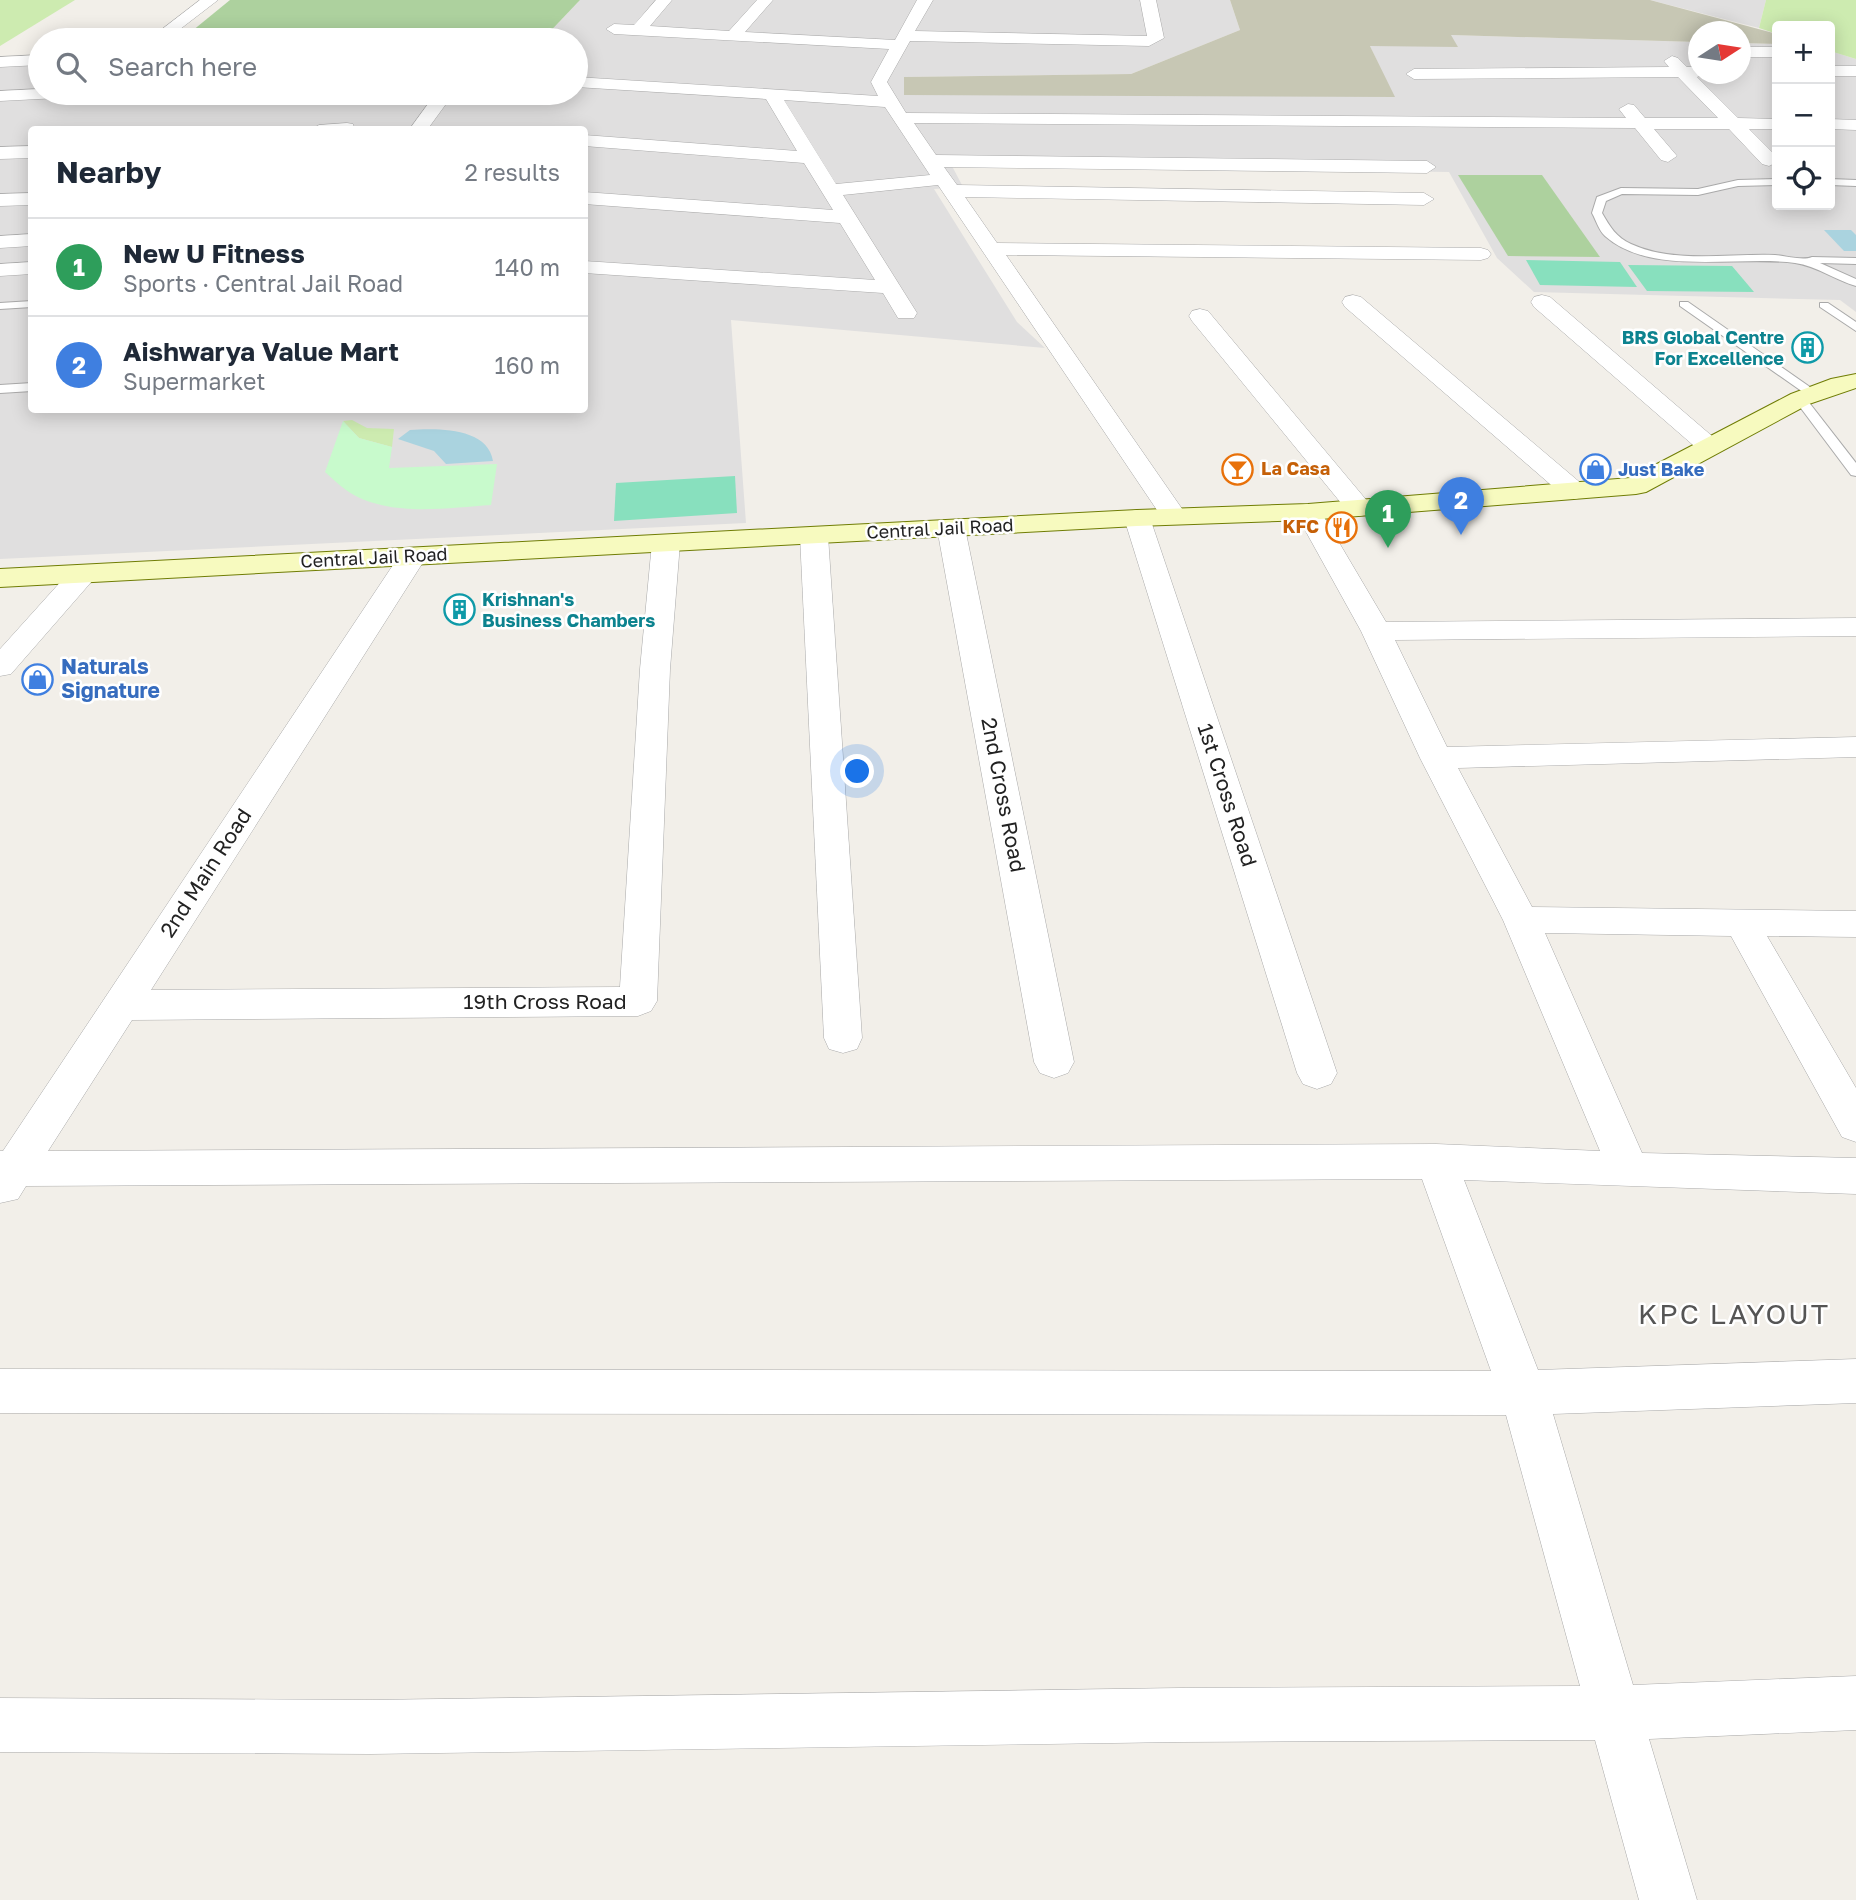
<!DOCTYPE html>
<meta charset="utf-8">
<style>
body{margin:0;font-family:"Golos Text",sans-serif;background:#f6f6f7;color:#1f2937}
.controls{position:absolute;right:21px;top:21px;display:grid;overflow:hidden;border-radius:7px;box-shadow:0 4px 18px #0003}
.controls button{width:63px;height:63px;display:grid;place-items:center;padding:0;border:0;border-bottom:2px solid #e0e1e3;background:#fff;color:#1f2937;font:35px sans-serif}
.compass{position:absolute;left:1688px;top:21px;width:63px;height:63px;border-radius:50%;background:#fff;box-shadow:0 4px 18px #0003;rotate:78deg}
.you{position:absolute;left:858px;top:772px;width:24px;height:24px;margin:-18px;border:5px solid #fff;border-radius:50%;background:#1a73e8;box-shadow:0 0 0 10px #1a73e833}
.badge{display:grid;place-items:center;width:46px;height:46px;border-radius:50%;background:#b45309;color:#fff;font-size:23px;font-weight:700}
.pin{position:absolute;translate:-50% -58px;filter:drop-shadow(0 2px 4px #0008)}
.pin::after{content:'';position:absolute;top:37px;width:24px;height:21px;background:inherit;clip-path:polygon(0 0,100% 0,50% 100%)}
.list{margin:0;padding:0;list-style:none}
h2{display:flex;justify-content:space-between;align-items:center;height:91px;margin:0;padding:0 28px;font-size:30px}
h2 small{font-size:23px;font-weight:400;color:#747a83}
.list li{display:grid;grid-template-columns:46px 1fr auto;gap:21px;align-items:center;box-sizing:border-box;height:98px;padding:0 28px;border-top:2px solid #e0e1e3}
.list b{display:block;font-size:26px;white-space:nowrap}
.list p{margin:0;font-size:23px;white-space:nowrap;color:#747a83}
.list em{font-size:23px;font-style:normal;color:#747a83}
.icon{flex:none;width:38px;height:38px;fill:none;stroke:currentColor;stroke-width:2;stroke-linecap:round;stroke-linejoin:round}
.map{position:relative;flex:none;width:1856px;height:1900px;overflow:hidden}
.search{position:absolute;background:#fff;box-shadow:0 4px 18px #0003;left:28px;top:28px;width:560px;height:77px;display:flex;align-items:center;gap:18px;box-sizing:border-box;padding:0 24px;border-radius:38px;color:#747a83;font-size:26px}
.panel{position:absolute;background:#fff;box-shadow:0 4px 18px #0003;left:28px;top:126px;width:560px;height:287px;border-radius:7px}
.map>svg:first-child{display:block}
.residential{fill:#e0dfdf;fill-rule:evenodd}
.construction{fill:#c7c7b4}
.grass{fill:#cdebb0}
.forest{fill:#add19e}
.park{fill:#c8facc}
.pitch{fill:#88e0be}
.water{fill:#aad3df}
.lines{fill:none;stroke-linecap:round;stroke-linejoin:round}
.service-casing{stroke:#a9a9a9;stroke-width:2}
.minor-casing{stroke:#a9a9a9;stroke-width:1}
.secondary-casing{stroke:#707d05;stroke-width:2}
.service{fill:#fff;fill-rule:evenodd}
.minor{fill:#fff;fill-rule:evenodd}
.secondary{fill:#f7fabf;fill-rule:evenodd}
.labels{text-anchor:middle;stroke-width:5;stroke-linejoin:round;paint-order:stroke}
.far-culture-label{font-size:18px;font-weight:bold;fill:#0d838f;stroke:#fff;text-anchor:end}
.far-food-label{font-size:18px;font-weight:bold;fill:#c56008;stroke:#fff;text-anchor:start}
.far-shop-label{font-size:18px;font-weight:bold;fill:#366cbe;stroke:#fff;text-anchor:start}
.far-street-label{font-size:18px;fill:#222;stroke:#fff}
.shop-label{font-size:21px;font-weight:bold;fill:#366cbe;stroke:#fff;text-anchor:start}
.street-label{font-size:21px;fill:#222;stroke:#fff}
.near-neighbourhood-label{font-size:28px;letter-spacing:2px;fill:#555;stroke:#fff}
</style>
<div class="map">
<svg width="1856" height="1900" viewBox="0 0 1856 1900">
<rect width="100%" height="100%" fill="#f2efe9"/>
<g class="residential">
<path d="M580,0H1230L1240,30L1131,74L904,77L1394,97L1370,46H1457L1450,35L1698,42L1699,74H1741V43L1777,44V205H1830V51L1856,59V312L1840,300L1534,292L1497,258L1449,172L952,166L963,187L934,189L1017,322L1045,348L731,320L746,523L0,559V67L40,64V93H576V40H542ZM32,130H584V410H32Z"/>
<polygon points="1650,0 1766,0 1759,28"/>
</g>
<polygon class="construction" points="1230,0 1650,0 1777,34 1777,44 1741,43 1741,32 1699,32 1698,42 1451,35 1458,47 1370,46 1395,97 904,95 904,77 1131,74 1240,30"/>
<g class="grass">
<polygon points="0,0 75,0 0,46"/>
<polygon points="1766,0 1856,0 1856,59 1830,51 1830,26 1777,26 1777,34 1759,28"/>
<polygon points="352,420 367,428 394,429 392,447 359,438 343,421"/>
</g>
<g class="forest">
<polygon points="230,0 580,0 542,40 181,40"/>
<polygon points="1458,175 1542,175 1600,257 1508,256"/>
</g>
<path class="park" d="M343,421L359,438L392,447L389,468L497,464L491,505C446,508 386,518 346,490C339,485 332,478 325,472Z"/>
<g class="pitch">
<polygon points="1526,260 1620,262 1637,287 1540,285"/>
<polygon points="1628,265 1732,266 1754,292 1647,291"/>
<polygon points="735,476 737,513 614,521 616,483"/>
</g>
<g class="water">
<polygon points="1824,230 1851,230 1856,235 1856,251 1844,251"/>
<path d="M410,430C436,428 488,427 493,461L446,464L434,451L398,439Z"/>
</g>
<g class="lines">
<defs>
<g id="service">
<path d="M1777,179V185L1738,186L1698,195L1622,194L1606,201L1602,213C1610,227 1616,237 1631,244C1674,264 1730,253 1775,255C1787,256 1803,261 1812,257L1856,258V264L1820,263L1856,279V286C1835,280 1817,266 1795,263C1739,255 1651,277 1605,236C1599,231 1596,220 1592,213L1597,197L1621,188L1698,189L1738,180Z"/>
<polygon points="1830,179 1856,180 1856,186 1830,185"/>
<polygon points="32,301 32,307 0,309 0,303"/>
<polygon points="1680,302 1688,302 1820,394 1818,397 1810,397 1680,306"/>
<polygon points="1820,303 1828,303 1856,322 1856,331 1820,307"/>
<polygon points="32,383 32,391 0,393 0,385"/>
<polygon points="1800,395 1804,396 1856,463 1856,476 1851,475 1794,399"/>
</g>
<g id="minor">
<polygon points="200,0 218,0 166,40 148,40"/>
<path d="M656,0H672L650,26L729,31L757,0H773L745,32L895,40L917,0H933L915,31L1147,36L1140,0H1156L1164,38L1149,46L910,41L887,82L906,113L1626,118L1619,109L1628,104L1634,105L1645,118H1718L1678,77L1414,79L1406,74L1414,69L1669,67L1664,61L1672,56L1678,58L1687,67H1699V74H1706L1697,77L1738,118L1777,119V129H1749L1776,156L1777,162L1769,166L1762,164L1729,129H1654L1677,156L1668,162L1661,160L1635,128L914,123L936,155L1427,161L1436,167L1427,173L944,167L957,185L1424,193L1434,199L1424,205L965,197L997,243L1481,248L1488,250L1491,254L1488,258L1481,260L1006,255L1187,516L1183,522L1174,524L1165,522L938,185L843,195L917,313L914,318H898L883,293L584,273V261L875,280L840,223L584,204V192L833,210L804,163L584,146V135L797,151L766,99L576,87V77L878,96L871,82L889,49L614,34L606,29L614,24L634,25ZM784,100L885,107L930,175L836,184Z"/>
<rect x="1741" y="47" width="36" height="10"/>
<polygon points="40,55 40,65 0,67 0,57"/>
<rect x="1830" y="66" width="26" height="10"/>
<polygon points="40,89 40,93 67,93 58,98 0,101 0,91"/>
<polygon points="436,93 454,93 427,130 409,130"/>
<polygon points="1830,119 1856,120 1856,130 1830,129"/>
<polygon points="347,123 353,124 355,130 310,130 319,125"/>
<polygon points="32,146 32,158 0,159 0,147"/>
<polygon points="32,193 32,205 0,206 0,194"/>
<polygon points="32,234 32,246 0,248 0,236"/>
<polygon points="32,262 32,274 0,276 0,264"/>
<polygon points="1353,295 1361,297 1583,485 1587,491 1583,497 1574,499 1565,497 1345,307 1342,302 1345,297"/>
<polygon points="1542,295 1550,297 1719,442 1723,447 1719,452 1710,455 1701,452 1534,307 1531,302 1534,297"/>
<polygon points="1200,309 1208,311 1368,502 1372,508 1368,514 1359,516 1350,514 1192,321 1189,316 1192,311"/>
<polygon points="1308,504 1317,506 1321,512 1386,622 1856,618 1856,636 1395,640 1447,747 1856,737 1856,757 1458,768 1532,907 1856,911 1856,937 1767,936 1856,1088 1856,1142 1842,1137 1731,936 1545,933 1642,1153 1856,1158 1856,1194 1464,1180 1538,1370 1856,1359 1856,1403 1553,1414 1633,1685 1856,1676 1856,1730 1649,1739 1697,1900 1639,1900 1595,1740 1179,1742 370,1754 0,1752 0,1698 370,1700 1179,1688 1580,1686 1506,1415 0,1413 0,1369 1491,1371 1422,1179 26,1186 18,1199 0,1203 0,1151 3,1151 403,550 413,548 423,550 427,556 151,990 620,987 640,669 652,543 656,537 666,535 676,537 680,543 670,669 657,1001 651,1011 638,1016 132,1020 48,1151 1436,1144 1600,1151 1503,920 1420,758 1361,631 1295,512 1299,506"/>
<polygon points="1137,510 1146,512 1150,518 1337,1073 1331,1084 1317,1089 1303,1084 1297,1073 1124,518 1128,512"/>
<polygon points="951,520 961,522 965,528 1074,1062 1068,1073 1054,1078 1040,1073 1034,1062 937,528 941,522"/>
<polygon points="814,528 824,530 828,536 862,1038 857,1049 843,1053 829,1049 824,1038 800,536 804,530"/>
<polygon points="83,566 93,568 97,574 93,580 11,674 0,676 0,649 73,568"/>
</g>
<polygon id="secondary" points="1856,374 1856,388 1809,404 1646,492 1636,494 1308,520 1137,526 0,587 0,569 1137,510 1308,504 1630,478 1791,394 1831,379"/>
</defs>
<use href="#service" class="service-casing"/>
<use href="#minor" class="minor-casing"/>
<use href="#secondary" class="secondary-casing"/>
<use href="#service" class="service"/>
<use href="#minor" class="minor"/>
<use href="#secondary" class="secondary"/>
</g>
<defs>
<symbol id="building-ring" viewBox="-11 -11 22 22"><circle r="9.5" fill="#fff" stroke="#0f9aa8" stroke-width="1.5"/><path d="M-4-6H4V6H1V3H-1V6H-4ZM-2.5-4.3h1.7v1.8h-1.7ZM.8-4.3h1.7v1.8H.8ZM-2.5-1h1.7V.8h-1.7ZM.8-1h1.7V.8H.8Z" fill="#0f9aa8"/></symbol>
<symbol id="bar-ring" viewBox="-11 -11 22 22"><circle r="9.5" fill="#fff" stroke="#e8710a" stroke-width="1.5"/><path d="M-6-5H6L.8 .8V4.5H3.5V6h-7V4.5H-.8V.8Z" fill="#e8710a"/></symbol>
<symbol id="shop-ring" viewBox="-11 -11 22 22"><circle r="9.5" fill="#fff" stroke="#3f7fe0" stroke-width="1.5"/><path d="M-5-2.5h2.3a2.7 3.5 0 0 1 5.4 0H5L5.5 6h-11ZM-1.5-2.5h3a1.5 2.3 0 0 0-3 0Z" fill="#3f7fe0"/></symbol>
<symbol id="restaurant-ring" viewBox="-11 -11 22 22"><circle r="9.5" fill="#fff" stroke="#e8710a" stroke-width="1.5"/><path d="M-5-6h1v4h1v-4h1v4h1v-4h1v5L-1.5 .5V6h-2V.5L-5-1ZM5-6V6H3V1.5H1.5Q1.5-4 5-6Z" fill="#e8710a"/></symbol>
</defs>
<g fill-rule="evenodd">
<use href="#building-ring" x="1790" y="330" width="35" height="35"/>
<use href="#bar-ring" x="1220" y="452" width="35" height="35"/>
<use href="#shop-ring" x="1578" y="452" width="35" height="35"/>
<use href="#restaurant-ring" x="1324" y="510" width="35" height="35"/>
<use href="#building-ring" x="442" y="592" width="35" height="35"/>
<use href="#shop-ring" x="20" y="662" width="35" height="35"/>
</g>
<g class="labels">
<g class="far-culture-label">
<text x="1784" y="344">BRS Global Centre<tspan x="1784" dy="21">For Excellence</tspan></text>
<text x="482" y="606" text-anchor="start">Krishnan's<tspan x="482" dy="21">Business Chambers</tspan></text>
</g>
<g class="far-food-label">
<text x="1261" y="475">La Casa</text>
<text x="1319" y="533" text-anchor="end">KFC</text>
</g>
<g class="far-shop-label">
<text x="1618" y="476">Just Bake</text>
</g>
<g class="far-street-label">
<text transform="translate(940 529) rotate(-3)" y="6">Central Jail Road</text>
<text transform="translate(374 558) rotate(-3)" y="6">Central Jail Road</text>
</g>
<g class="shop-label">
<text x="61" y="674">Naturals<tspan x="61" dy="24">Signature</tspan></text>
</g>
<g class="street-label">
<text transform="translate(1003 795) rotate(79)" y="7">2nd Cross Road</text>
<text transform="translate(1227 795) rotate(72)" y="7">1st Cross Road</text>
<text transform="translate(206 873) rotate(-57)" y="7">2nd Main Road</text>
<text x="545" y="1009">19th Cross Road</text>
</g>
<g class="near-neighbourhood-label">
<text x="1734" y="1324">KPC LAYOUT</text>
</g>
</g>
</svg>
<div class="controls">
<button>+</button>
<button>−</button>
<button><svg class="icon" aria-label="locate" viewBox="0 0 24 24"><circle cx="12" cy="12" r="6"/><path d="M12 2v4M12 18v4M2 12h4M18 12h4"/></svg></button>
</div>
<svg class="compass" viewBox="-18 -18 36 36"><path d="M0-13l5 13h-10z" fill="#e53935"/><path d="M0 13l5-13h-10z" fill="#747a83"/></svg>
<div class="you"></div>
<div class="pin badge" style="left:1388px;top:548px;background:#2e9e5b">1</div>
<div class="pin badge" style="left:1461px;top:535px;background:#3f7fe0">2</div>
<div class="search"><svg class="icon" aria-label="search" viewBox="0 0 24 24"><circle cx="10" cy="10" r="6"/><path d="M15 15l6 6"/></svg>Search here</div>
<section class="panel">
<h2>Nearby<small>2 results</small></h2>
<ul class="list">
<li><span class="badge" style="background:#2e9e5b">1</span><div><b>New U Fitness</b><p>Sports · Central Jail Road</p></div><em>140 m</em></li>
<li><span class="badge" style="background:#3f7fe0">2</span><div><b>Aishwarya Value Mart</b><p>Supermarket</p></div><em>160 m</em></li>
</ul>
</section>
</div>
